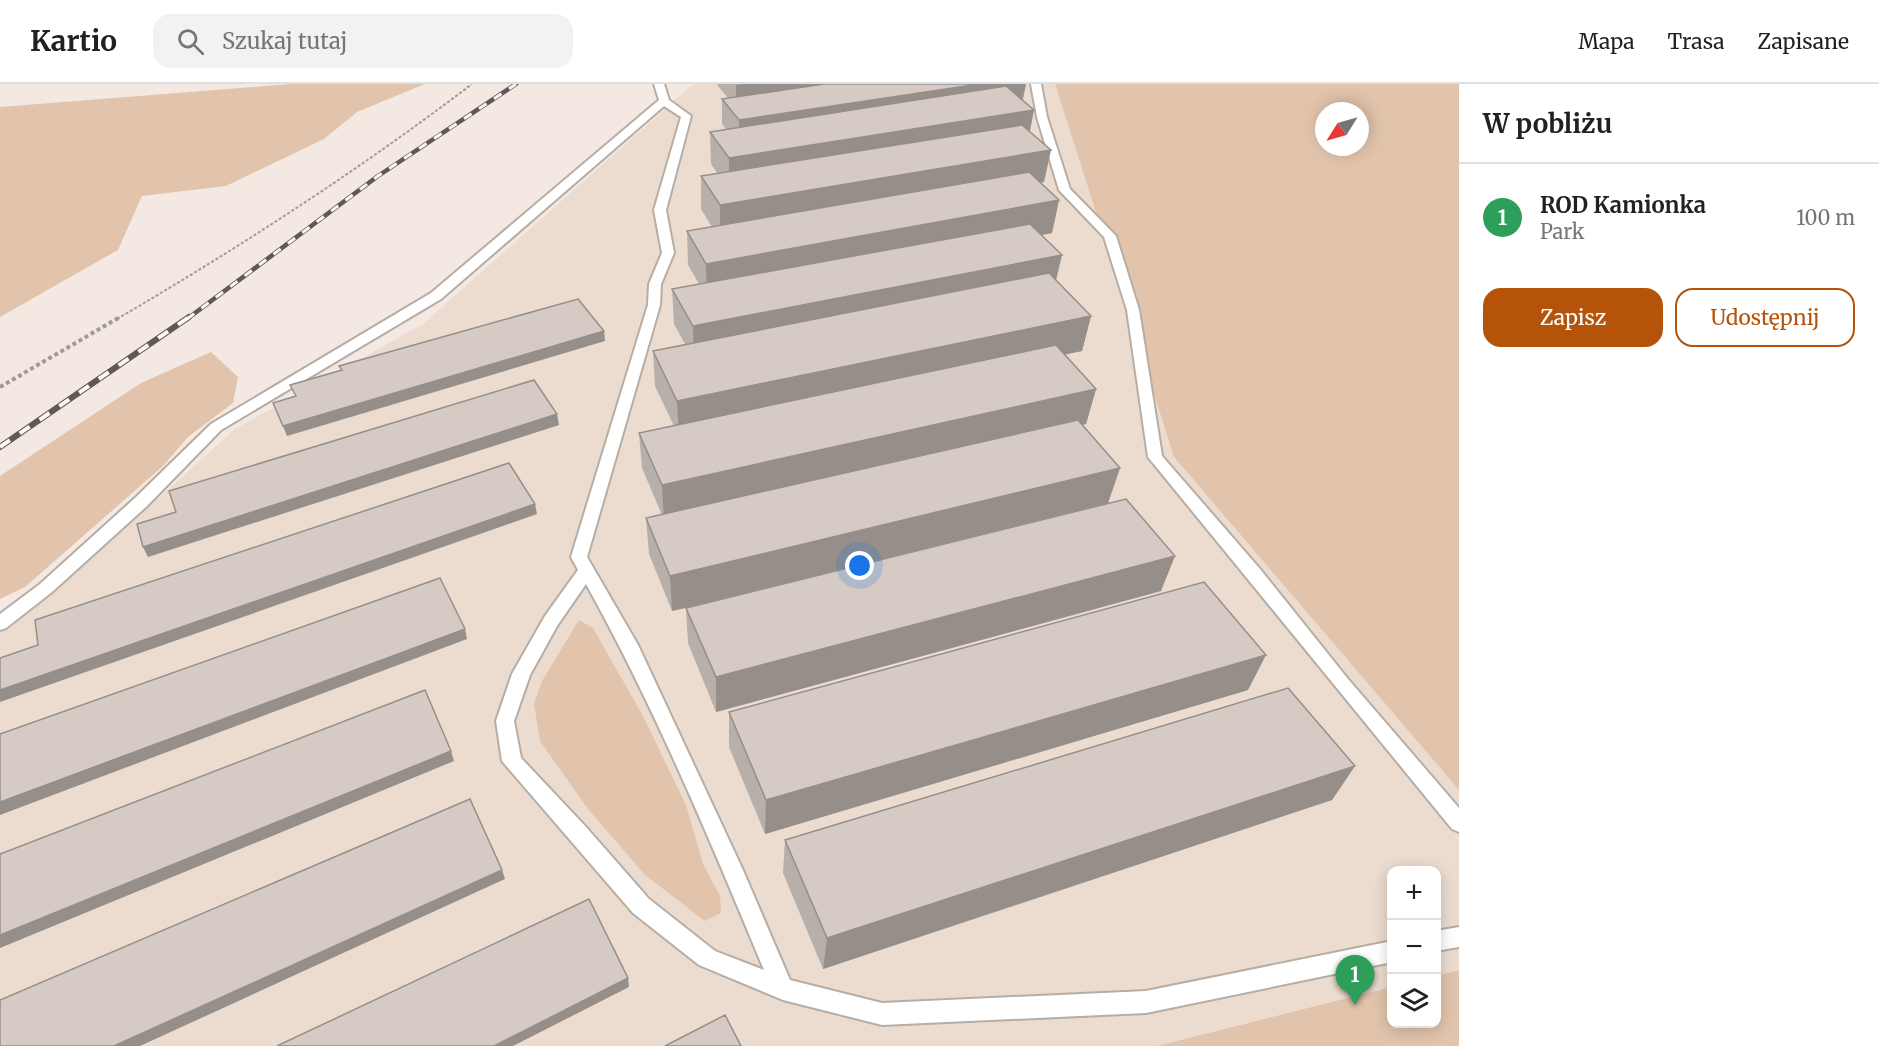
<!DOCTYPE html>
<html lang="pl">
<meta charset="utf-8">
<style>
body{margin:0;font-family:Merriweather,serif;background:#f2f2f2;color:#202124}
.controls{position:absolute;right:18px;bottom:18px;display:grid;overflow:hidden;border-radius:12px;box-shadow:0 3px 15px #0003}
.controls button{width:54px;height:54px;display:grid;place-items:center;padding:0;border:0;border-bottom:2px solid #e0e0e0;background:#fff;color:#202124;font:30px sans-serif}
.compass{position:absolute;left:1315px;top:18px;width:54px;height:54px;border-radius:50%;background:#fff;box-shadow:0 3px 15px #0003;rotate:233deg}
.you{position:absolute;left:860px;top:482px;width:21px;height:21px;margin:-15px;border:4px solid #fff;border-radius:50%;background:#1a73e8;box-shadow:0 0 0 9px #1a73e833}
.badge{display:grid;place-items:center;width:39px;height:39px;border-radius:50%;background:#b45309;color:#fff;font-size:20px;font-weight:700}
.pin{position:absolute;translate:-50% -50px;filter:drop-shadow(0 2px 3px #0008)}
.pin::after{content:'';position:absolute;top:32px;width:21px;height:18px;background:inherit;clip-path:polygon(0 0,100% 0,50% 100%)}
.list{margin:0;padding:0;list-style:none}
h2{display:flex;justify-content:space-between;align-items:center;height:78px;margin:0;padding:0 24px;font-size:26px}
h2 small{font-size:20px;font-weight:400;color:#757577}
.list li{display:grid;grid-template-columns:39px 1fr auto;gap:18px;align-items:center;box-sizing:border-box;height:108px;padding:0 24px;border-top:2px solid #e0e0e0}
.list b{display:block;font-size:22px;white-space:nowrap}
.list p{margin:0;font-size:20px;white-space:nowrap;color:#757577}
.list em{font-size:20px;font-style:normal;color:#757577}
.actions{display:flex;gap:12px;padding:18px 24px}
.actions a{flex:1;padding:14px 0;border:2px solid #b45309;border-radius:18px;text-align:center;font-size:21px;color:#b45309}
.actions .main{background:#b45309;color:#fff}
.icon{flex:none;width:33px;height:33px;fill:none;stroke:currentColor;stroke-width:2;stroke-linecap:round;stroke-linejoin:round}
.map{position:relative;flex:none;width:1459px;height:962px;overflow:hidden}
header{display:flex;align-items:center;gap:36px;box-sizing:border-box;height:84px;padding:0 30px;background:#fff;border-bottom:2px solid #e0e0e0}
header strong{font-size:28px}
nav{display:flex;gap:33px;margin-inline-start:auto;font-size:21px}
.search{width:420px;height:54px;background:#f2f2f2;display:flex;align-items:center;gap:15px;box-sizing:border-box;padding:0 21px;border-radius:18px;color:#757577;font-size:22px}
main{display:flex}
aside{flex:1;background:#fff}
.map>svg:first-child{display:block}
.built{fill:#ecdcd0}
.green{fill:#e2c4ac;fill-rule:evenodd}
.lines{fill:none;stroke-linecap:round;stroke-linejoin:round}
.service-casing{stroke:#b6ada5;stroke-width:4}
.path-far1{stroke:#a19a95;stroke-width:2;stroke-dasharray:3 2;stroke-linecap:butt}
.path{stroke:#a19a95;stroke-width:4;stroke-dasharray:4 3;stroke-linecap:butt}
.service{fill:#fff;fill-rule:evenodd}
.rail-far1-casing{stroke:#5e5956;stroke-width:4.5}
.rail-casing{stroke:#5e5956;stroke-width:6}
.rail-far1{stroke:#fff7f1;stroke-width:3;stroke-dasharray:9;stroke-linecap:butt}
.rail{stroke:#fff7f1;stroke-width:4;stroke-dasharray:12;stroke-linecap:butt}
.wall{fill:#b7afa9}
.shaded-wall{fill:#958e89}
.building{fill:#d5cbc4;stroke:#958e89;stroke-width:1.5}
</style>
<header>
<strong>Kartio</strong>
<div class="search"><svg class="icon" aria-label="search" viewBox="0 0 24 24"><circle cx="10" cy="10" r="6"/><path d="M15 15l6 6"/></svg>Szukaj tutaj</div>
<nav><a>Mapa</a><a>Trasa</a><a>Zapisane</a></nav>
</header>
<main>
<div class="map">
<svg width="1459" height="962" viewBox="0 0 1459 962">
<rect width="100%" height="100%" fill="#f3e9e2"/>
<polygon class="built" points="693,0 1055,0 1174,373 1459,706 1459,886 1437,892 1436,786 1392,786 1391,903 1157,962 0,962 0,541 48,514 235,345 423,240"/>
<g class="green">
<polygon points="291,0 425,0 357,28 324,55 226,102 142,112 118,166 0,233 0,23"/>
<path d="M1055,0H1459V706L1174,373ZM1324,27H1360V63H1324Z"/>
<polygon points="211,268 238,293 233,319 188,353 163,382 25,503 0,515 0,392 141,299"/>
<polygon points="579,536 593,544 643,632 686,721 703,780 720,812 721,829 705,837 645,791 588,725 540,657 534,620 542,597"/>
<polygon points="1459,886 1459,962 1157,962 1391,903 1392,940 1436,940 1437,892"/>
</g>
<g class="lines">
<defs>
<g id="service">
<path d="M654,0H664L669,16L691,32L666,126L674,169L661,200L660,221L587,473L638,561L742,784L790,896L882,919L1146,907L1392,857V878L1146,929L882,941L783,916L699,881L633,829L502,677L496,637L512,590L545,532L578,486L571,473L648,221L649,200L662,169L654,126L681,33L664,22L441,215L221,346L147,422L52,508L6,544L0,546V530L40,500L135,414L211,340L431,209L659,16ZM586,500C655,624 710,756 764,886L715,867L649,815L586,743L521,674L514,637L530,591L557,542Z"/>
<polygon points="1031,0 1041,0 1047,33 1070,105 1116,152 1139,226 1162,372 1260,485 1348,595 1459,724 1459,748 1452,745 1148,373 1127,226 1104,153 1059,106 1037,33"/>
<polygon points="1459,843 1459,863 1436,867 1436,847"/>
</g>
</defs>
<use href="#service" class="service-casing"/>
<path class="path-far1" d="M117,235C240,163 359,86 472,0"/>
<polyline class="path" points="0,303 120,233"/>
<use href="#service" class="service"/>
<defs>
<polyline id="rail-far1" points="187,235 378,92 516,0"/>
<polyline id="rail" points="0,363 189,233"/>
</defs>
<use href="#rail-far1" class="rail-far1-casing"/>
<use href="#rail" class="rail-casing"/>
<use href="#rail-far1" class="rail-far1"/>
<use href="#rail" class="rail"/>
</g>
<g class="wall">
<polygon points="718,0 1026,0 1023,16 1030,47 1044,98 1041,99 1059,116 1052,149 1042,151 1056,196 1091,232 1082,267 1065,270 1096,305 1086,340 1082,341 1120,384 1108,419 1161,507 716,628 688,559 686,524 672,527 649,470 646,434 662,431 642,384 639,349 674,342 655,302 653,267 685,260 674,240 672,205 699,200 688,181 687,147 712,143 701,125 701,92 718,90 711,80 710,48 726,45 722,40 722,15 728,14 718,2"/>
<polygon points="1248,606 765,750 729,663 729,628"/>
<polygon points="1355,682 1332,716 823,885 783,789 785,756"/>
</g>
<g class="shaded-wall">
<polygon points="742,0 907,0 736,26 736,1"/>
<polygon points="979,0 1026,0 1022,17 739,62 739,36"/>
<polygon points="1034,26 1028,57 729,106 729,74"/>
<polygon points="1051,66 1044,98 720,155 720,121"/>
<polygon points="1059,116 1052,149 707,214 706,180"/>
<polygon points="1062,171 1054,205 694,277 693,242"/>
<polygon points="1091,232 1082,267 679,352 677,317"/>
<polygon points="604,247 605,257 287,352 283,342"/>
<polygon points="1096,305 1086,340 664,437 662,401"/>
<polygon points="557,330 559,341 148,473 143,463"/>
<polygon points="1120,384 1108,419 672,527 670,492"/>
<polygon points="535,420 537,430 0,618 0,606"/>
<polygon points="1175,472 1161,507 716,628 716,593"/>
<polygon points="465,545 467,555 0,731 0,718"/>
<polygon points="1266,571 1248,606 765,750 766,716"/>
<polygon points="451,667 454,677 0,864 0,851"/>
<polygon points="1355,682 1332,716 823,885 827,854"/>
<polygon points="502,786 505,795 140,962 114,962"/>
<polygon points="628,894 629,903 513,962 494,962"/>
</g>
<g class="building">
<polygon points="824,0 979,0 739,36 722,15"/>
<polygon points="1006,2 1034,26 729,74 710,48"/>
<polygon points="1022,41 1051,66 720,121 701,92"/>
<polygon points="1029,88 1059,116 706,180 687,147"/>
<polygon points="1030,140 1062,171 693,242 672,205"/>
<polygon points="1049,189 1091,232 677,317 653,267"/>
<polygon points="578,215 604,247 283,342 273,319 296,312 290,301 342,286 339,282"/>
<polygon points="1056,261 1096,305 662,401 639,349"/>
<polygon points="534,296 557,330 143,463 137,440 176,428 169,407"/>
<polygon points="1078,336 1120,384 670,492 646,434"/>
<polygon points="509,379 535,420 0,606 0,574 38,561 35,536"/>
<polygon points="1126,415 1175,472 716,593 686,524"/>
<polygon points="440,494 465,545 0,718 0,650"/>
<polygon points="1204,498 1266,571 766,716 729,628"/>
<polygon points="1288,604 1355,682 827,854 785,756"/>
<polygon points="425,606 451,667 0,851 0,770"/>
<polygon points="470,715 502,786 114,962 0,962 0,916"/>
<polygon points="589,815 628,894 494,962 277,962"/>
<polygon points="725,931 741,962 665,962"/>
</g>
</svg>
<div class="controls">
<button>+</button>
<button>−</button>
<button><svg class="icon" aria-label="layers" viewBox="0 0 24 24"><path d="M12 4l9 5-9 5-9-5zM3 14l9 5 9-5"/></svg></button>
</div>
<svg class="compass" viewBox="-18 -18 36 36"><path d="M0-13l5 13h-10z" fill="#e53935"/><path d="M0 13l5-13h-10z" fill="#757577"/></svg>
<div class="you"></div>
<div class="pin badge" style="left:1355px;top:921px;background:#2e9e5b">1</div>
</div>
<aside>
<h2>W pobliżu<small></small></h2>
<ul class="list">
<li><span class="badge" style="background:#2e9e5b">1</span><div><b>ROD Kamionka</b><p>Park</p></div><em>100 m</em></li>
</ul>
<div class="actions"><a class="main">Zapisz</a><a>Udostępnij</a></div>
</aside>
</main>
